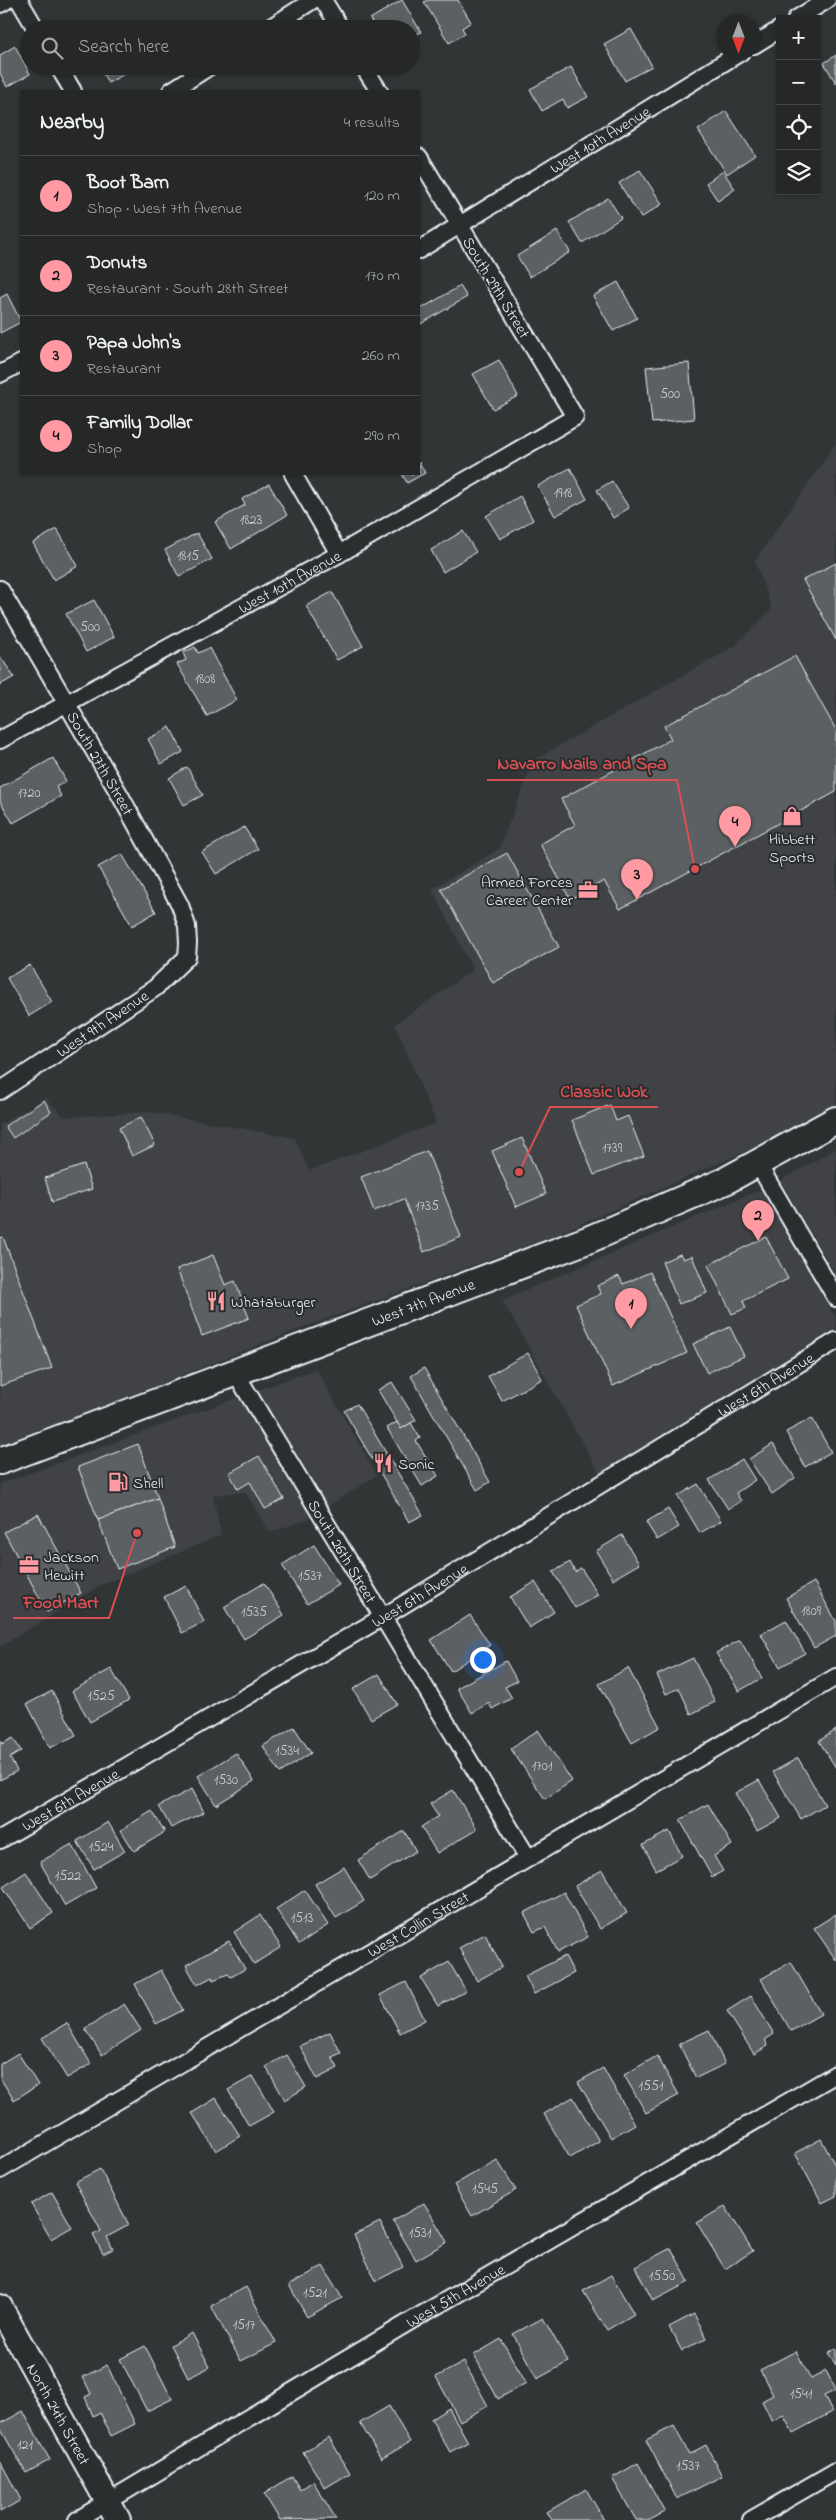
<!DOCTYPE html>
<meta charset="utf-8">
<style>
body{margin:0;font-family:"Indie Flower",sans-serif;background:#323434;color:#f1f3f6}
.controls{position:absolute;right:15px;top:15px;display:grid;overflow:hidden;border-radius:0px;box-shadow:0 1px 4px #0004}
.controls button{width:45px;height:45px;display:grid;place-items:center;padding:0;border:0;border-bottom:1px solid #424445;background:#262828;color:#f1f3f6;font:25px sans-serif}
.compass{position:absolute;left:716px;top:15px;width:45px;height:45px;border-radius:50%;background:#262828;box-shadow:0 1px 4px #0004;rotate:180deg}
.you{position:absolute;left:482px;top:1659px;width:18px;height:18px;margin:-12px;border:4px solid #fff;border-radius:50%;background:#1a73e8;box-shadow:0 0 0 8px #1a73e833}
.badge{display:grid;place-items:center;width:32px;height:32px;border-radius:50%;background:#ff9aa2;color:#111;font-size:16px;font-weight:700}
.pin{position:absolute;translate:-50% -41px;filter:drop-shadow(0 1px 2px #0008)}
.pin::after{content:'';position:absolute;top:26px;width:18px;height:15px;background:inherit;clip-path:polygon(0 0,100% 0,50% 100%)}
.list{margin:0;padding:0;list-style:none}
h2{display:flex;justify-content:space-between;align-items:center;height:65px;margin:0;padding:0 20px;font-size:21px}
h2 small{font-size:16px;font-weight:400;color:#a4a6a8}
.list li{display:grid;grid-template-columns:32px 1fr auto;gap:15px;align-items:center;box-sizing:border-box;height:80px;padding:0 20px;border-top:1px solid #424445}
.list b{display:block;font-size:19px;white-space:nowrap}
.list p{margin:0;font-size:16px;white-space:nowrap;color:#a4a6a8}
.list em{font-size:16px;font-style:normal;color:#a4a6a8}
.icon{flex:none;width:28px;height:28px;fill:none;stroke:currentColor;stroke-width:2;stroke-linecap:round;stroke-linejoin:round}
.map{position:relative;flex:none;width:836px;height:2520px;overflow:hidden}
.search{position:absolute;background:#262828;box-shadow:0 1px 4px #0004;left:20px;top:20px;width:400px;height:55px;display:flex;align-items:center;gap:12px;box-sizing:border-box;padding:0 18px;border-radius:28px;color:#a4a6a8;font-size:19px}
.panel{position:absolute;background:#262828;box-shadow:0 1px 4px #0004;left:20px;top:90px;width:400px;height:385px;border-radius:0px}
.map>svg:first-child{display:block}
.built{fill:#3f4244}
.building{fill:#5c6063;stroke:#e8f1f8}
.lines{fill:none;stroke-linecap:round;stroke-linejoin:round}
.street-casing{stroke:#e8f1f8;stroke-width:20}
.secondary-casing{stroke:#e8f1f8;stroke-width:28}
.primary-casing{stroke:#e8f1f8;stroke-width:30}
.street{stroke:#2a2d2e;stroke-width:16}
.secondary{stroke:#2a2d2e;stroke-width:24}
.primary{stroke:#2a2d2e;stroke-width:26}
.labels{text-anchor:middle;stroke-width:4;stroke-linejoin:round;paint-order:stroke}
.number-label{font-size:14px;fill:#c5cdd3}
.street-label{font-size:16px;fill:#e8f1f8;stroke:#2a2d2e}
.poi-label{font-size:16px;fill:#e8f1f8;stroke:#2a2d2e;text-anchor:start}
.leader{fill:none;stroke:#da5052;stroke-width:2}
.callout-dot{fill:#da5052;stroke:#2a2d2e;stroke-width:2}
.callout-label{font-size:18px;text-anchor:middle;font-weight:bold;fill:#da5052;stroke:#2a2d2e;stroke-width:4;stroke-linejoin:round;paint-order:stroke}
</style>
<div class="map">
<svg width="836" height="2520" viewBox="0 0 836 2520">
<rect width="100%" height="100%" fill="#323536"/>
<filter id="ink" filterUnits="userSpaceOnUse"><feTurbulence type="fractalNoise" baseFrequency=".02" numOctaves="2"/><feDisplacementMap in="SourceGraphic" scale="10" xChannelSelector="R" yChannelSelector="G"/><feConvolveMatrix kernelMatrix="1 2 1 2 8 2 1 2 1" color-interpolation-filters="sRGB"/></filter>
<g filter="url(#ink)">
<g class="built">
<polygon points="836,443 836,1105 778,1137 558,1234 294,1331 0,1447 0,1125 45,1098 64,1117 149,1112 295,1138 309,1171 436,1123 395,1024 473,970 432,889 499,849 534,760 735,646 772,609 755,561"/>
<polygon points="836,1149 836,1275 780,1181"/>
<polygon points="762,1189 836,1319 836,1334 601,1476 502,1300"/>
<polygon points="316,1369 377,1475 310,1518 270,1533 245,1492 213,1495 221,1535 101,1585 0,1647 0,1484"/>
</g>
<g class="building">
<polygon points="402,0 421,32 411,37 411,29 376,29 370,19"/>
<polygon points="428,0 458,0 471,22 462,28 465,33 449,43 424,2"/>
<polygon points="631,29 652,66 625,81 604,44"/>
<polygon points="15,46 30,74 7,87 0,73 0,55"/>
<polygon points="836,55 836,83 824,63"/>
<polygon points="99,66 139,66 108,83"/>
<polygon points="571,67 588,97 567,108 563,99 542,111 530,89"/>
<polygon points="726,111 755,155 727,174 698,130"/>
<polygon points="640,170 662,204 641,218 619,183"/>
<polygon points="723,171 735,189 718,201 706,183"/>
<polygon points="608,198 621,218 582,243 569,222"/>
<polygon points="557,231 570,252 530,277 517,256"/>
<polygon points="618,282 637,318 613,331 593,296"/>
<polygon points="460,286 467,297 419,325 419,310"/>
<polygon points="7,294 21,322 0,333 0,298"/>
<polygon points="499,360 518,396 493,409 473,374"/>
<polygon points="689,363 694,419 652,423 646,367"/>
<polygon points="419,462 425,473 407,483 402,474 419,474"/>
<polygon points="570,468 587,499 555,516 538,486"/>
<polygon points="612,481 629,508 613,518 597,490"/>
<polygon points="269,484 287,515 231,549 215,522 245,505 242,499"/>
<polygon points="520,496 533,520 500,539 486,516"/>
<polygon points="57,529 78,566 54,580 33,543"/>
<polygon points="463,531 476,552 443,572 431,550"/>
<polygon points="197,533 212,559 179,577 165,550"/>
<polygon points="836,563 836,640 803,580"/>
<polygon points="332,592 363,646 337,660 306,606"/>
<polygon points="94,600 114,637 86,652 66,614"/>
<polygon points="195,647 198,653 209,648 237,700 207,716 177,664 186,660 183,653"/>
<polygon points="0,656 14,677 0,685"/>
<polygon points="795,656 836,730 836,792 620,909 604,881 570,899 540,844 575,825 561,799 671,739 664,726"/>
<polygon points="170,727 183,752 161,764 148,739"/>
<polygon points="53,758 66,781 56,787 61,796 13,823 0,801 0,788"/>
<polygon points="187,767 203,795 184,805 169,778"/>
<polygon points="244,827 258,849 216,874 202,852"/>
<polygon points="507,853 559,947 493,983 441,889"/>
<polygon points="122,854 156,912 132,926 98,867"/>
<polygon points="30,965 52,1002 29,1016 7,978"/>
<polygon points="44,1100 51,1112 13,1138 5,1126"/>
<polygon points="610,1105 616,1121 628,1116 644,1156 594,1175 572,1120"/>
<polygon points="141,1117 155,1145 132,1156 119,1128"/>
<polygon points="522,1138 546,1194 516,1207 492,1151"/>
<polygon points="427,1151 461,1237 424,1252 404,1199 374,1211 361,1177"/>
<polygon points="84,1165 92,1189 52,1202 45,1178"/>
<polygon points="3,1237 52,1368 0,1386 0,1238"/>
<polygon points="766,1237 788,1279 743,1301 746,1308 732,1314 708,1265"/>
<polygon points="680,1254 683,1259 692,1256 707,1293 679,1304 662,1262"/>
<polygon points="213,1255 225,1285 235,1281 249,1318 202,1336 177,1269"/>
<polygon points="650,1272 687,1353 613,1386 576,1305 601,1294 597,1286 619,1276 623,1284"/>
<polygon points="730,1327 744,1356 707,1373 693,1344"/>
<polygon points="528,1353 542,1379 502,1401 488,1376"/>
<polygon points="424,1368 490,1482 477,1490 411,1376"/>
<polygon points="392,1382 416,1420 401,1429 378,1390"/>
<polygon points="357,1404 423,1515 409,1522 344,1411"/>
<polygon points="812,1418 831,1452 805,1467 786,1432"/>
<polygon points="397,1422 401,1429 411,1423 420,1438 416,1441 438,1476 422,1486 387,1428"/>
<polygon points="138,1444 158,1498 98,1520 78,1467"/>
<polygon points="773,1444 795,1478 772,1494 749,1459"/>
<polygon points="259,1456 284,1499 265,1509 250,1482 238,1489 229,1473"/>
<polygon points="742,1459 755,1480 736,1493 741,1501 728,1509 709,1480"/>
<polygon points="698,1484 721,1521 700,1533 678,1496"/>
<polygon points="158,1498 175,1547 117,1569 98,1520"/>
<polygon points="668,1509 679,1527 657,1540 646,1522"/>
<polygon points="38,1514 81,1593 47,1612 4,1532"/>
<polygon points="622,1535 639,1564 613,1579 596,1551"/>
<polygon points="314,1545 339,1585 307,1604 282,1565"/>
<polygon points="570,1562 575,1572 581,1568 598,1595 575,1608 553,1572"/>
<polygon points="535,1582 554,1612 529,1628 510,1597"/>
<polygon points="814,1582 836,1621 836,1636 814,1648 786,1598"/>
<polygon points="264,1583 284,1615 244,1639 224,1607"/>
<polygon points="186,1586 204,1622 182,1633 164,1597"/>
<polygon points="470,1615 490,1645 451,1671 431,1640"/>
<polygon points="786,1620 805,1653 780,1667 761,1634"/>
<polygon points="740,1640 762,1678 739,1691 716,1653"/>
<polygon points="693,1658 715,1702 691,1714 679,1688 666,1694 657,1675"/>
<polygon points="506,1661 517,1681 505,1687 512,1698 492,1709 489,1703 472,1713 457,1688"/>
<polygon points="628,1668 660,1727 632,1743 599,1684"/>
<polygon points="111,1669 129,1700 90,1722 72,1691"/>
<polygon points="379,1674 397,1704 371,1719 353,1689"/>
<polygon points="52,1691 76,1735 50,1748 27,1704"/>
<polygon points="294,1727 311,1753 280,1773 263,1746"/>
<polygon points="538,1730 572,1781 545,1799 511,1749"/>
<polygon points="836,1730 836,1768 819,1741"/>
<polygon points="13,1738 21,1751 10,1758 17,1771 0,1780 0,1740 2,1744"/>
<polygon points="236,1753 254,1781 216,1805 198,1776"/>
<polygon points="798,1758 825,1805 801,1819 773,1772"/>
<polygon points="759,1780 781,1818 757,1831 735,1793"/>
<polygon points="192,1789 204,1812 171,1828 159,1806"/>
<polygon points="453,1790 477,1829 437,1853 421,1827 438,1816 430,1804"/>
<polygon points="708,1804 732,1845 714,1856 723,1871 712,1877 680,1820"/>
<polygon points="152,1811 165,1832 134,1851 121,1830"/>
<polygon points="108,1822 125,1851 94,1869 77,1841"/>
<polygon points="404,1831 416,1851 370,1880 358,1860"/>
<polygon points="669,1831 682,1856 656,1870 643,1845"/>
<polygon points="72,1844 96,1888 65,1906 40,1862"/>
<polygon points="344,1867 364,1901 336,1918 315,1884"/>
<polygon points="602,1870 627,1913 600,1929 575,1886"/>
<polygon points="26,1872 53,1913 30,1928 3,1887"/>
<polygon points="305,1890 328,1925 299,1944 276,1909"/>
<polygon points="564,1892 588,1937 558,1952 545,1927 534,1932 524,1913"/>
<polygon points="836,1914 836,1960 814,1928"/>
<polygon points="260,1915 281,1947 254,1964 234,1932"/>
<polygon points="485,1934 502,1967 477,1981 459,1948"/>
<polygon points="229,1941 245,1969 231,1977 228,1974 213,1980 212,1977 197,1985 186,1965"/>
<polygon points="565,1956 574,1973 534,1994 525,1976"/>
<polygon points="449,1962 466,1991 438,2006 421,1978"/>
<polygon points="791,1962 821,2014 791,2031 761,1979"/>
<polygon points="161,1970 183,2010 156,2024 135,1984"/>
<polygon points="406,1982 425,2020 400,2033 380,1995"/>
<polygon points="751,1996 774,2034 765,2040 768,2046 754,2054 727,2011"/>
<polygon points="124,2004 141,2030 102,2055 85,2029"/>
<polygon points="67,2023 91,2064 67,2078 42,2038"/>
<polygon points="709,2030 725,2064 696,2078 679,2044"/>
<polygon points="330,2032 341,2053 332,2057 338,2068 317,2079 300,2046"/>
<polygon points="18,2053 38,2085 14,2100 0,2078 0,2064"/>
<polygon points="287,2055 306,2087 285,2100 266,2067"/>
<polygon points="657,2056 679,2095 646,2113 624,2075"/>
<polygon points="603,2068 635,2124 611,2138 578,2082"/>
<polygon points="253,2076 274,2112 249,2126 228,2090"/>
<polygon points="573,2097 599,2141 570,2158 544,2114"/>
<polygon points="216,2098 240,2136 216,2151 192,2113"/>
<polygon points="821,2139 836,2167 836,2196 822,2203 795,2153"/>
<polygon points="497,2160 516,2190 472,2216 454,2185"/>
<polygon points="100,2169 129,2225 107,2237 113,2249 103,2254 93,2235 101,2231 75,2182"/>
<polygon points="52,2192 72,2227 51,2239 31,2204"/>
<polygon points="424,2203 447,2242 416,2260 393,2221"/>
<polygon points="725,2206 753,2251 725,2269 697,2223"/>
<polygon points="380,2222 403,2267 376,2281 354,2235"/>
<polygon points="671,2248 689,2282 653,2301 635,2267"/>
<polygon points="323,2266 342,2298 307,2317 289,2285"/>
<polygon points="611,2275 634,2314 607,2330 583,2291"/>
<polygon points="246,2287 276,2343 241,2361 211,2306"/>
<polygon points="694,2314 707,2338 682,2351 669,2327"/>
<polygon points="543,2318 568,2362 537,2379 513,2334"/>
<polygon points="192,2333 210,2367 188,2378 171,2345"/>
<polygon points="501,2339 526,2383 498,2399 474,2355"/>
<polygon points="145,2346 172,2399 147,2411 120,2359"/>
<polygon points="836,2348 836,2365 828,2353"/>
<polygon points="796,2351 811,2379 826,2371 836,2390 824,2396 832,2412 793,2433 783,2415 772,2421 762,2401 773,2395 760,2370"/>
<polygon points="464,2362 488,2406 460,2421 436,2377"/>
<polygon points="107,2365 135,2424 111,2436 100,2412 93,2416 85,2397 91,2394 83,2377"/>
<polygon points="389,2406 410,2442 381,2459 360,2423"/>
<polygon points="449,2408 468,2442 450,2452 431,2419"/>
<polygon points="23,2411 50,2460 26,2473 0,2428 0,2424"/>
<polygon points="674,2426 689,2454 706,2445 722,2476 677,2499 646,2440"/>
<polygon points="329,2437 350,2473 325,2488 303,2452"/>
<polygon points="0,2461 21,2500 0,2512"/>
<polygon points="638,2463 665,2512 650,2520 636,2520 612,2478"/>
<polygon points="292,2476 300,2490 313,2481 336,2519 280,2520 264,2494"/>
<polygon points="586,2489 604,2520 552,2520 547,2512"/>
</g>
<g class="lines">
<defs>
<g id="street">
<polyline points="19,0 36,29"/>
<polyline points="323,0 341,29"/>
<polyline points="0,4 7,0"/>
<polyline points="796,19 827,0"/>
<polyline points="268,29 313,0"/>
<polyline points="754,45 780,29"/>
<polyline points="58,66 73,91"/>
<polyline points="363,66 379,91"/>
<polyline points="171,91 210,66"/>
<path id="s1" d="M419,250L741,52"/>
<polyline points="0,374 21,363"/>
<polyline points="293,474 339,554"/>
<path id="s2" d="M0,589L121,797L180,905L187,926L188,943L187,957L155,988L0,1091"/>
<path id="s3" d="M0,740L339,554L575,417L419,157"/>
<polyline points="758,1164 836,1298"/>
<path id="s4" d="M235,1372L528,1858"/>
<path id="s5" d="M0,1840L383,1617L836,1341"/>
<path id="s6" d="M0,2170L836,1677"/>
<path id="s7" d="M77,2520L414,2319L836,2074"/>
<polyline points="751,2520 836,2471"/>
</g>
<g id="secondary">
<path id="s8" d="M0,2307L118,2520"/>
</g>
<g id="primary">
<path id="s9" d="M0,1461L590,1239L725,1181L836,1120"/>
</g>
</defs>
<use href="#street" class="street-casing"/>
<use href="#secondary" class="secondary-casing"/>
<use href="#primary" class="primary-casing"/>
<use href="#street" class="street"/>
<use href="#secondary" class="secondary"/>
<use href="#primary" class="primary"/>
</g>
</g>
<defs>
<symbol id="shop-bare" viewBox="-9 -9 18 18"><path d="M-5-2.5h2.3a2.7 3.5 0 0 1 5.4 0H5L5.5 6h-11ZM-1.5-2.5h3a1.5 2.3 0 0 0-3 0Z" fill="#ff9aa2" stroke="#2a2d2e" stroke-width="2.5" paint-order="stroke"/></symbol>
<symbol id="office-bare" viewBox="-9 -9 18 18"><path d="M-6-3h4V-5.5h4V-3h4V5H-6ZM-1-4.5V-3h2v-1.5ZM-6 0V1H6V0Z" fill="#ff9aa2" stroke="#2a2d2e" stroke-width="2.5" paint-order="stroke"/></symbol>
<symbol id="restaurant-bare" viewBox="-9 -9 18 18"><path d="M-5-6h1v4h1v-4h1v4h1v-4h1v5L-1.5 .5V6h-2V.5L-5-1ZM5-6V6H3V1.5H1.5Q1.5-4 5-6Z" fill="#ff9aa2" stroke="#2a2d2e" stroke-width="2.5" paint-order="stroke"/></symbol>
<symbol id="fuel-bare" viewBox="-9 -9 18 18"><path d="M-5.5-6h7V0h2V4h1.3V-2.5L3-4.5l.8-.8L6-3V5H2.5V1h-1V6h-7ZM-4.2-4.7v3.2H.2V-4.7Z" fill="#ff9aa2" stroke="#2a2d2e" stroke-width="2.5" paint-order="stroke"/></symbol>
</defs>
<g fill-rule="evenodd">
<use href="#shop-bare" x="778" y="802" width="28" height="28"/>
<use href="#office-bare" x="574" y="876" width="28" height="28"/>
<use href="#restaurant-bare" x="202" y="1287" width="28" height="28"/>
<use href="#restaurant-bare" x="369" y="1449" width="28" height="28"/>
<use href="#fuel-bare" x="104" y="1468" width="28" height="28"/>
<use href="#office-bare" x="15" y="1551" width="28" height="28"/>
</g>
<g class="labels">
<g class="number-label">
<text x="670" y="398">500</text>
<text x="563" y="497">1918</text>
<text x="251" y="524">1823</text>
<text x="188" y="560">1815</text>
<text x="90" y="631">500</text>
<text x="205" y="683">1808</text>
<text x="29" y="797">1720</text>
<text x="612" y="1152">1739</text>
<text x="427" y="1210">1735</text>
<text x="310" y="1580">1537</text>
<text x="811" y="1615">1809</text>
<text x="254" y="1616">1535</text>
<text x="101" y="1700">1525</text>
<text x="287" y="1755">1534</text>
<text x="542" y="1770">1701</text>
<text x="226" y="1784">1530</text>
<text x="101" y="1851">1524</text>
<text x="68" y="1880">1522</text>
<text x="302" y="1922">1513</text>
<text x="651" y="2090">1551</text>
<text x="485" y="2193">1545</text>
<text x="420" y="2237">1531</text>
<text x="662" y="2280">1550</text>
<text x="315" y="2297">1521</text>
<text x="244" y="2329">1517</text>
<text x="801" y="2398">1541</text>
<text x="25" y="2449">121</text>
<text x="688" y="2470">1537</text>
</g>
<g class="street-label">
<text dy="6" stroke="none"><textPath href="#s1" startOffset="212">West 10th Avenue</textPath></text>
<text transform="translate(497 287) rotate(59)" y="6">South 29th Street</text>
<text dy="6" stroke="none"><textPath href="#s3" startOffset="330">West 10th Avenue</textPath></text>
<text dy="6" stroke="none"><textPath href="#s2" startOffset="201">South 27th Street</textPath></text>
<text transform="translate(102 1023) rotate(-34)" y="6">West 9th Avenue</text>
<text dy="6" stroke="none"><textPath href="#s9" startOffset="452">West 7th Avenue</textPath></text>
<text dy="6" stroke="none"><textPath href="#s5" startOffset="891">West 6th Avenue</textPath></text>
<text dy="6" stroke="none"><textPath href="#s4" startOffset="209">South 26th Street</textPath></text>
<text dy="6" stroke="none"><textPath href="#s5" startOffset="486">West 6th Avenue</textPath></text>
<text dy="6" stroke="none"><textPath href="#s5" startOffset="81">West 6th Avenue</textPath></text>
<text dy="6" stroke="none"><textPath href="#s6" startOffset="485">West Collin Street</textPath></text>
<text dy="6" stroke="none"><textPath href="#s7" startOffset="440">West 5th Avenue</textPath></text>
<text dy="6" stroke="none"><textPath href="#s8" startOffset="122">North 24th Street</textPath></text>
</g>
<g class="poi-label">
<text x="792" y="844" text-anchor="middle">Hibbett<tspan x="792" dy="18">Sports</tspan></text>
<text x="573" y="887" text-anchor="end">Armed Forces<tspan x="573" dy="18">Career Center</tspan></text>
<text x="231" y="1307">Whataburger</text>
<text x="398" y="1469">Sonic</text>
<text x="133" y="1488">Shell</text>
<text x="44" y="1562">Jackson<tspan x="44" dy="18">Hewitt</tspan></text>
</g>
</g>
<path class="leader" d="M695 869L677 780H487M519 1172L550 1107H658M137 1533L109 1618H13"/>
<g class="callout-dot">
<circle cx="695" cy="869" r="5"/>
<circle cx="519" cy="1172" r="5"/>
<circle cx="137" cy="1533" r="5"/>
</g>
<g class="callout-label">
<text x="582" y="769">Navarro Nails and Spa</text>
<text x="604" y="1097">Classic Wok</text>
<text x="61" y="1608">Food Mart</text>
</g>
</svg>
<div class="controls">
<button>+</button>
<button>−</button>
<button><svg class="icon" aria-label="locate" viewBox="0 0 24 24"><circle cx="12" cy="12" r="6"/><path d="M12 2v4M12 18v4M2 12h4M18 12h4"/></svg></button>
<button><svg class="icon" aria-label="layers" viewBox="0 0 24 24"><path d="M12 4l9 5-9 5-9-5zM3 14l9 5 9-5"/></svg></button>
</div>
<svg class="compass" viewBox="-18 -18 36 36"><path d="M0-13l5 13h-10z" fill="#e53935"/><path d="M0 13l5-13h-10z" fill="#a4a6a8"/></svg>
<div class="you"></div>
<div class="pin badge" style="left:631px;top:1329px">1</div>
<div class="pin badge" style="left:758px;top:1241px">2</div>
<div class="pin badge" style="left:637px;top:900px">3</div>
<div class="pin badge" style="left:735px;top:847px">4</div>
<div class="search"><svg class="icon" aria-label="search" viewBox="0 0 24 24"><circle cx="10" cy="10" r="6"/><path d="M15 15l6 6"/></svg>Search here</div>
<section class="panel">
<h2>Nearby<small>4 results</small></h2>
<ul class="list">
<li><span class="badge">1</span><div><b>Boot Barn</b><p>Shop · West 7th Avenue</p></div><em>120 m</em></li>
<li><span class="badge">2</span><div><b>Donuts</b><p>Restaurant · South 28th Street</p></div><em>170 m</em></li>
<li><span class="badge">3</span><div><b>Papa John's</b><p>Restaurant</p></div><em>260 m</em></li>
<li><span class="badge">4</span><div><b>Family Dollar</b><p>Shop</p></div><em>290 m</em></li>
</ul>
</section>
</div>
